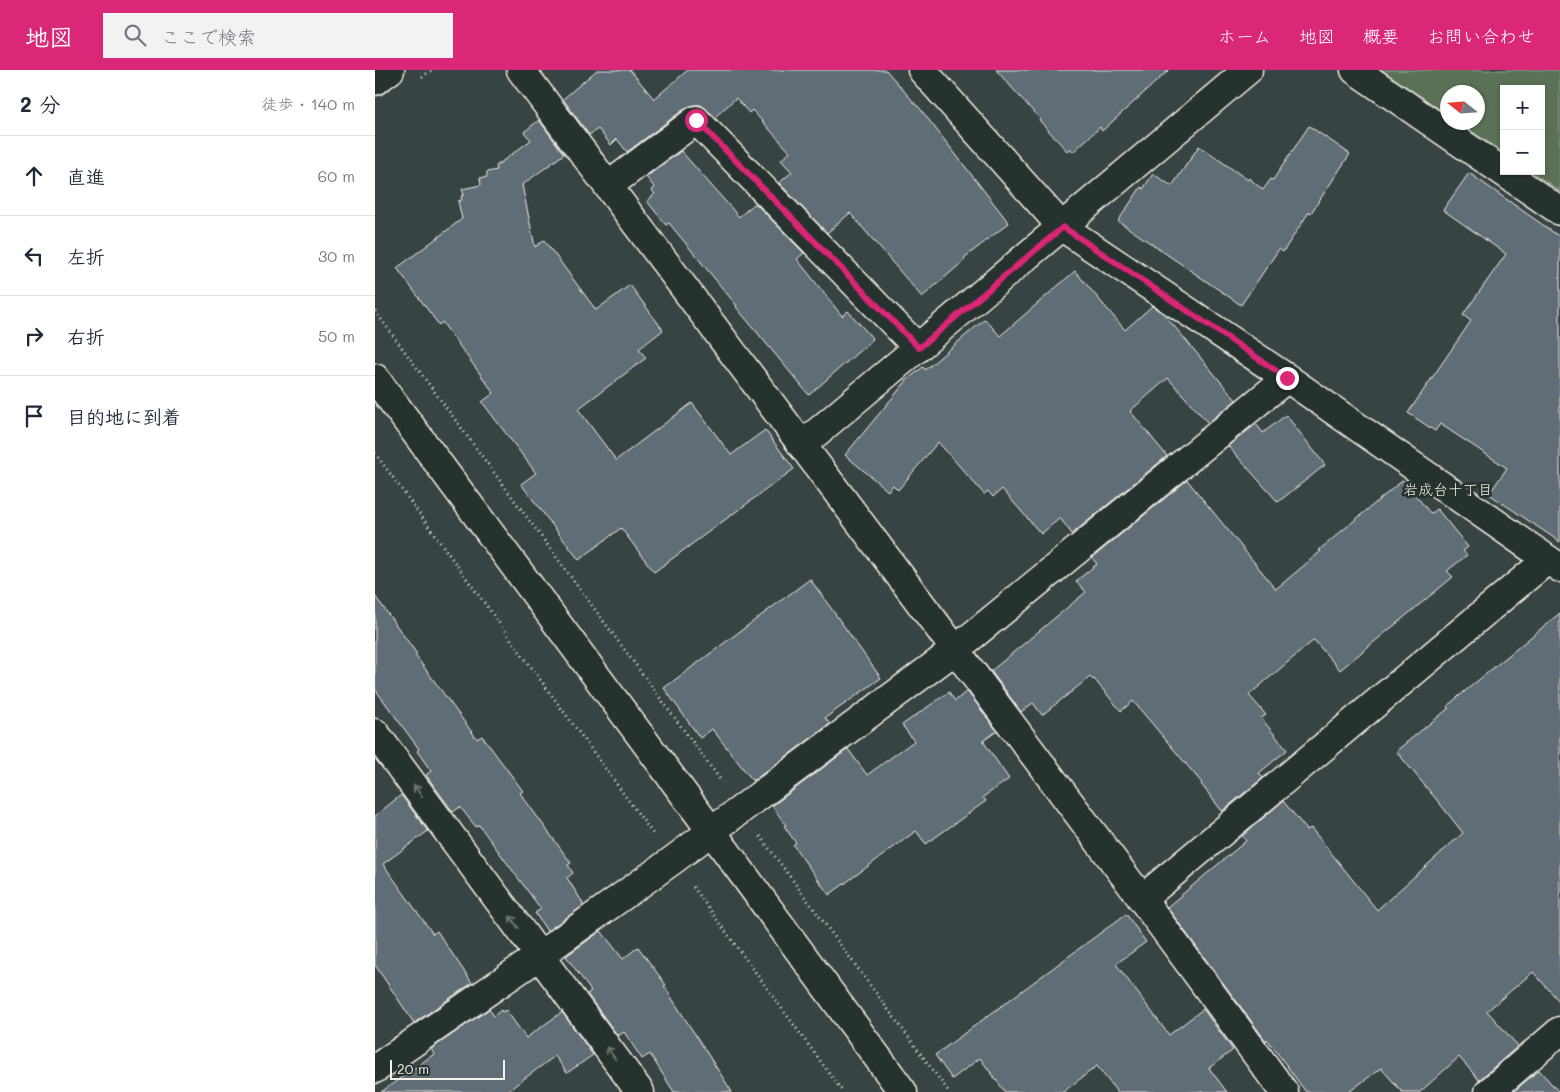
<!DOCTYPE html>
<html lang="ja">
<meta charset="utf-8">
<style>
body{margin:0;font-family:Mali,"Klee One",sans-serif;background:#f2f2f3;color:#1f2937}
.controls{position:absolute;right:15px;top:15px;display:grid;overflow:hidden;border-radius:0px;box-shadow:0 1px 4px #0004}
.controls button{width:45px;height:45px;display:grid;place-items:center;padding:0;border:0;border-bottom:1px solid #e0e1e3;background:#fff;color:#1f2937;font:25px sans-serif}
.compass{position:absolute;left:1065px;top:15px;width:45px;height:45px;border-radius:50%;background:#fff;box-shadow:0 1px 4px #0004;rotate:287deg}
.scale{position:absolute;left:15px;bottom:12px;width:115px;box-sizing:border-box;padding-left:5px;border:2px solid #f4f1e8;border-top:0;font-size:14px;line-height:18px;white-space:nowrap;color:#f4f1e8;-webkit-text-stroke:4px #26332d;paint-order:stroke}
.stop{position:absolute;width:15px;height:15px;margin:-11px;border:4px solid #db2777;border-radius:50%;background:#fff}
.stop.end{background:#db2777;border-color:#fff;box-shadow:0 1px 5px #0008}
.list{margin:0;padding:0;list-style:none}
h2{display:flex;justify-content:space-between;align-items:center;height:65px;margin:0;padding:0 20px;font-size:21px}
h2 small{font-size:16px;font-weight:400;color:#747a83}
.list li{display:grid;grid-template-columns:32px 1fr auto;gap:15px;align-items:center;box-sizing:border-box;height:80px;padding:0 20px;border-top:1px solid #e0e1e3}
.list b{display:block;font-size:19px;white-space:nowrap}
.list em{font-size:16px;font-style:normal;color:#747a83}
.icon{flex:none;width:28px;height:28px;fill:none;stroke:currentColor;stroke-width:2;stroke-linecap:round;stroke-linejoin:round}
.map{position:relative;flex:none;width:1185px;height:1022px;overflow:hidden}
header{display:flex;align-items:center;gap:30px;box-sizing:border-box;height:70px;padding:0 25px;background:#db2777;color:#fff}
header strong{font-size:24px}
nav{display:flex;gap:28px;margin-inline-start:auto;font-size:18px}
.search{width:350px;height:45px;background:#f2f2f3;display:flex;align-items:center;gap:12px;box-sizing:border-box;padding:0 18px;border-radius:0px;color:#747a83;font-size:19px}
main{display:flex}
aside{flex:1;background:#fff}
.map>svg:first-child{display:block}
.green{fill:#5a7155;stroke:#a7b19e}
.building{fill:#606c76;stroke:#f4f1e8}
.lines{fill:none;stroke-linecap:round;stroke-linejoin:round}
.minor-casing{stroke:#f4f1e8;stroke-width:31}
.path{stroke:#f4f1e8;stroke-width:3;stroke-dasharray:1 4;stroke-linecap:butt}
.minor{stroke:#26332d;stroke-width:28}
.oneway{stroke:#6e766e}
.route{stroke:#db2777;stroke-width:6}
.labels{text-anchor:middle;stroke-width:5;stroke-linejoin:round;paint-order:stroke}
.neighbourhood-label{font-size:15px;fill:#f4f1e8;stroke:#26332d}
</style>
<header>
<strong>地図</strong>
<div class="search"><svg class="icon" aria-label="search" viewBox="0 0 24 24"><circle cx="10" cy="10" r="6"/><path d="M15 15l6 6"/></svg>ここで検索</div>
<nav><a>ホーム</a><a>地図</a><a>概要</a><a>お問い合わせ</a></nav>
</header>
<main>
<aside>
<h2>2 分<small>徒歩 · 140 m</small></h2>
<ul class="list">
<li><svg class="icon" aria-label="ahead" viewBox="0 0 24 24"><path d="M12 20V5M6 11l6-6 6 6"/></svg><div><b>直進</b></div><em>60 m</em></li>
<li><svg class="icon" aria-label="left" viewBox="0 0 24 24"><path d="M17 20v-9H6M10 6l-5 5 5 5"/></svg><div><b>左折</b></div><em>30 m</em></li>
<li><svg class="icon" aria-label="right" viewBox="0 0 24 24"><path d="M7 20v-9h11M14 6l5 5-5 5"/></svg><div><b>右折</b></div><em>50 m</em></li>
<li><svg class="icon" aria-label="arrive" viewBox="0 0 24 24"><path d="M6 21V4h12l-3 4 3 4H6"/></svg><div><b>目的地に到着</b></div></li>
</ul>
</aside>
<div class="map">
<svg width="1185" height="1022" viewBox="0 0 1185 1022">
<rect width="100%" height="100%" fill="#374443"/>
<filter id="ink" filterUnits="userSpaceOnUse"><feTurbulence type="fractalNoise" baseFrequency=".02" numOctaves="2"/><feDisplacementMap in="SourceGraphic" scale="10" xChannelSelector="R" yChannelSelector="G"/><feConvolveMatrix kernelMatrix="1 2 1 2 8 2 1 2 1" color-interpolation-filters="sRGB"/></filter>
<g filter="url(#ink)">
<polygon class="green" points="1007,0 1185,0 1185,121 1156,101 1166,101 1166,19 1129,19 1129,83 1084,53 1102,52 1102,22 1072,22 1072,44"/>
<g class="building">
<polygon points="222,0 255,0 279,29 313,0 511,0 542,36 543,36 634,153 589,188 590,190 547,227 475,143 452,163 404,113 417,102 406,90 415,82 377,40 374,43 361,28 340,47 326,35 319,35 312,37 252,82 242,69 236,75 223,59 214,65 188,29"/>
<polygon points="621,0 794,0 727,61 725,57 698,82 695,78 692,81 664,50 665,49"/>
<polygon points="164,50 189,84 147,115 160,177 169,170 221,240 255,215 288,260 264,279 271,288 203,339 241,390 317,333 356,385 390,360 419,399 279,502 246,458 204,490 146,414 161,403 107,332 119,323 67,252 64,255 22,198 87,149 83,131 87,130 86,126 89,125 87,119 106,115 105,108 112,107 112,102 122,100 121,96 156,70 149,62"/>
<polygon points="934,56 975,84 936,143 934,142 908,182 904,179 866,235 743,151 766,117 768,119 778,104 797,116 824,76 873,110 874,108 888,120 896,109 898,110"/>
<polygon points="306,81 364,147 380,133 429,183 422,189 467,246 473,241 498,269 434,325 361,237 362,236 294,153 291,155 272,131 280,124 277,120 280,118 271,107"/>
<polygon points="1094,103 1185,167 1185,472 1114,424 1132,398 1065,354 1060,361 1033,343 1096,251 1088,245 1131,184 1068,140"/>
<polygon points="700,201 750,260 777,236 789,244 861,330 833,353 793,308 755,341 792,386 697,464 685,448 666,464 627,419 618,427 613,421 609,424 563,372 523,420 518,415 513,421 470,385 533,309 548,297 550,300 610,249 625,266"/>
<polygon points="911,345 950,395 903,432 853,376 881,354 888,363"/>
<polygon points="812,410 901,519 946,481 944,480 1028,410 1056,444 1062,439 1093,477 1088,481 1092,485 1072,501 1078,507 965,600 939,570 874,625 891,645 886,648 912,680 884,703 888,708 847,741 826,714 827,713 758,631 746,641 719,609 718,610 715,607 667,645 658,633 646,642 616,601 711,522 701,511 722,494 717,488"/>
<polygon points="435,509 506,608 450,648 455,654 378,711 337,659 325,668 289,618"/>
<polygon points="0,526 42,584 40,585 102,669 107,666 148,721 145,723 196,793 193,795 198,803 192,808 208,833 207,834 208,836 172,861 160,843 166,839 104,755 101,757 85,737 78,742 51,705 56,701 42,681 44,679 0,619"/>
<polygon points="1185,543 1185,932 1158,902 1112,941 1143,976 1104,1010 1084,987 1045,1022 1027,1022 1006,998 974,1022 931,1022 892,969 891,971 792,837 871,771 867,766 908,731 932,760 936,758 1002,840 1088,763 1066,735 1021,681 1074,638 1072,636"/>
<polygon points="592,621 622,661 608,671 634,709 608,727 611,731 551,774 541,761 454,825 418,775 421,773 409,756 411,755 397,736 473,679 492,705 539,671 527,655 574,622 580,631"/>
<polygon points="26,725 53,761 8,794 58,864 62,861 97,913 39,953 0,895 0,746"/>
<polygon points="751,844 771,872 741,894 794,965 828,939 858,980 834,998 852,1022 742,1022 722,996 688,1022 630,1022 605,988 577,1009 560,985"/>
<polygon points="226,861 248,889 263,877 291,915 289,916 357,1022 299,1022 275,984 267,989 249,962 243,966 212,924 216,921 191,886"/>
<polygon points="114,939 119,946 126,940 127,942 131,940 151,968 187,942 218,985 192,1003 180,986 131,1022 6,1022 59,984 56,979"/>
<polygon points="1164,1000 1184,1022 1138,1022"/>
</g>
<g class="lines">
<defs>
<g id="minor">
<polyline points="146,0 767,829 909,1022"/>
<polyline points="547,0 687,157 912,308 1185,498"/>
<polyline points="980,0 1185,141"/>
<polyline points="0,11 15,0"/>
<polyline points="233,116 321,50 543,278"/>
<polyline points="0,308 337,762 528,1022"/>
<polyline points="427,375 873,0"/>
<polyline points="0,663 265,1022"/>
<polyline points="767,829 1172,490"/>
<polyline points="0,999 164,886 298,790 580,580 912,308"/>
<polyline points="1114,1022 1185,961"/>
</g>
</defs>
<use href="#minor" class="minor-casing"/>
<g class="path">
<polyline points="47,7 57,0"/>
<polyline points="0,241 347,712"/>
<polyline points="0,383 278,764"/>
<polyline points="385,766 574,1022"/>
<polyline points="318,817 468,1022"/>
</g>
<use href="#minor" class="minor"/>
</g>
<defs><path id="oneway-shaft" d="M-6 0H5M1.5-3L5.5 0L1.5 3" fill="none" stroke-width="1.6" stroke-linecap="round" stroke-linejoin="round" transform="scale(1.25)"/></defs>
<g class="oneway">
<use href="#oneway-shaft" transform="translate(43 721) rotate(-126)"/>
<use href="#oneway-shaft" transform="translate(139 852) rotate(-126)"/>
<use href="#oneway-shaft" transform="translate(236 983) rotate(-127)"/>
</g>
</g>
<g class="lines" filter="url(#ink)">
<polyline class="route" points="321,50 544,278 688,157 912,308"/>
</g>
<g class="labels">
<g class="neighbourhood-label">
<text x="1073" y="425">岩成台十丁目</text>
</g>
</g>
</svg>
<div class="controls">
<button>+</button>
<button>−</button>
</div>
<svg class="compass" viewBox="-18 -18 36 36"><path d="M0-13l5 13h-10z" fill="#e53935"/><path d="M0 13l5-13h-10z" fill="#747a83"/></svg>
<div class="scale">20 m</div>
<div class="stop" style="left:321px;top:50px"></div>
<div class="stop end" style="left:912px;top:308px"></div>
</div>
</main>
